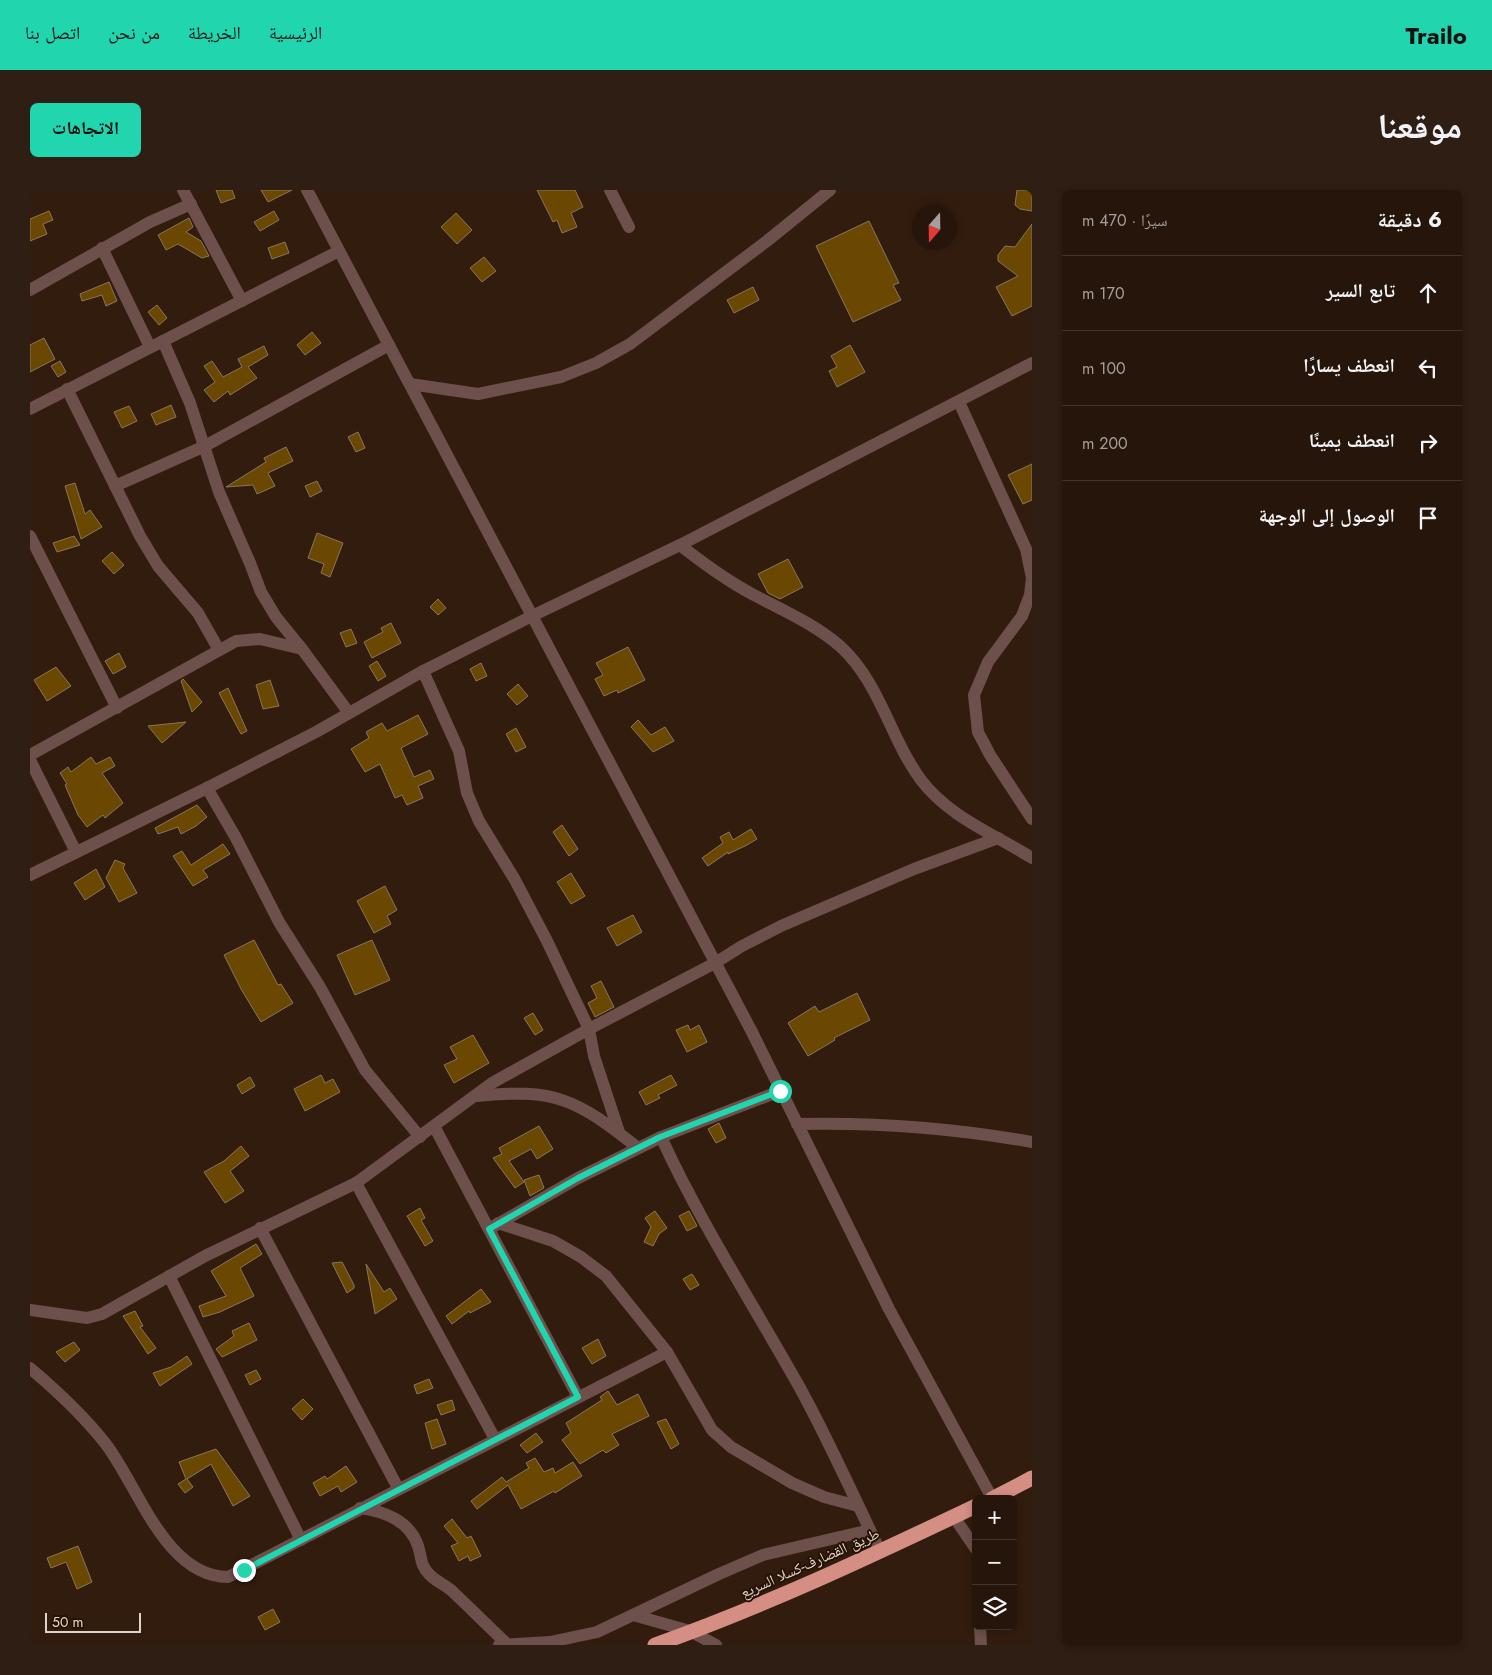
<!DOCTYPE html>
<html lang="ar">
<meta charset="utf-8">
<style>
body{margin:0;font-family:Jost,"Noto Naskh Arabic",sans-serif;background:#2e1e13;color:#f1f3f6;direction:rtl}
.controls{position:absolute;right:15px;bottom:15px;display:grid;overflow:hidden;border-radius:8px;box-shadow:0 2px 8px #0003}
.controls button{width:45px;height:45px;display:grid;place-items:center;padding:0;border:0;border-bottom:1px solid #42342b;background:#26150a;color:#f1f3f6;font:25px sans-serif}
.compass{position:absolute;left:882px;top:15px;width:45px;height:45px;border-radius:50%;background:#26150a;box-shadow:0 2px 8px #0003;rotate:200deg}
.scale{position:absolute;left:15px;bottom:12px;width:96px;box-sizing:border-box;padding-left:5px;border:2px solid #e2d3ca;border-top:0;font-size:14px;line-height:18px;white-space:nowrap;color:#e2d3ca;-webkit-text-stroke:4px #271305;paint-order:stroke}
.stop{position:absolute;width:15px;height:15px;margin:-11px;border:4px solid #21d5af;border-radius:50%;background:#fff}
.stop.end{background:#21d5af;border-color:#fff;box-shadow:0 1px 5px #0008}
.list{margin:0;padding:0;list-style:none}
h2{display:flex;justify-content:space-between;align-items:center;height:65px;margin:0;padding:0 20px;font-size:21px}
h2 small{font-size:16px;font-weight:400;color:#a49f9c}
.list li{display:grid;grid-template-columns:32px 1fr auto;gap:15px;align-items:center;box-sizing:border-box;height:75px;padding:0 20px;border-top:1px solid #42342b}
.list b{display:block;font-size:19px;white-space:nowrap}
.list em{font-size:16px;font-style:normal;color:#a49f9c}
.icon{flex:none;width:28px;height:28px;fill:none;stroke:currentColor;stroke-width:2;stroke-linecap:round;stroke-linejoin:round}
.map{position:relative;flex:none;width:1002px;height:1455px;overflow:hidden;direction:ltr;border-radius:8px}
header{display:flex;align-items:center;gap:30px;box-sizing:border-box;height:70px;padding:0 25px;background:#21d5af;color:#111}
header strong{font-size:24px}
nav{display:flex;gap:28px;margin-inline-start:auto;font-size:18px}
.intro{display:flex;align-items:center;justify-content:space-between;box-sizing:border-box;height:120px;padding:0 30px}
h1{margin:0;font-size:35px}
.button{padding:12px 22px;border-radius:8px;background:#21d5af;color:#111;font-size:18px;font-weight:700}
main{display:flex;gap:30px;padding:0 30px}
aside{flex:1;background:#26150a;border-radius:8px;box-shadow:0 2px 8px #0003}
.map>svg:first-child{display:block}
.building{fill:#6b4802;stroke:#87775e}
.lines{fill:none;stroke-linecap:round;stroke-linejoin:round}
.minor{stroke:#6d504b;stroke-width:12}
.highway{stroke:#d58e83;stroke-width:15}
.route{stroke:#21d5af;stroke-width:6}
.labels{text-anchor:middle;stroke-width:4;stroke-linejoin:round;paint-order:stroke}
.street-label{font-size:15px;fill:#e2d3ca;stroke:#271305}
</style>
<header>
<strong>Trailo</strong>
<nav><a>الرئيسية</a><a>الخريطة</a><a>من نحن</a><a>اتصل بنا</a></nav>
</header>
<div class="intro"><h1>موقعنا</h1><a class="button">الاتجاهات</a></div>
<main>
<aside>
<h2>6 دقيقة<small>سيرًا · 470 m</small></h2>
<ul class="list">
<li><svg class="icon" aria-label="ahead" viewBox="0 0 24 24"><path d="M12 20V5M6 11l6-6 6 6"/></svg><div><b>تابع السير</b></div><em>170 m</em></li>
<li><svg class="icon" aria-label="left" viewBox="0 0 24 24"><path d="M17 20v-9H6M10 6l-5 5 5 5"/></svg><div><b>انعطف يسارًا</b></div><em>100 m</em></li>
<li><svg class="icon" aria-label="right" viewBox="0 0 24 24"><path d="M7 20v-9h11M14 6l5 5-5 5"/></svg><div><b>انعطف يمينًا</b></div><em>200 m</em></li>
<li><svg class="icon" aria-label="arrive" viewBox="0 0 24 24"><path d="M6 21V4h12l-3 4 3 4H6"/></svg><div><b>الوصول إلى الوجهة</b></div></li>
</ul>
</aside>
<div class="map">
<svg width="1002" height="1455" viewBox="0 0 1002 1455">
<rect width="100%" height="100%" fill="#321c0e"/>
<g class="building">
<polygon points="186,0 202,0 205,8 191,13"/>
<polygon points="231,0 262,0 238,12"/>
<polygon points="507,0 545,0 553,17 541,23 547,37 532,43 527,30 523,32"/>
<polygon points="987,0 1002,0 1002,21 990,19 985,15"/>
<polygon points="19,21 23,30 13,34 17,44 0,51 0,29"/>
<polygon points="244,21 249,30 230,41 224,32"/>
<polygon points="426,23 442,40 427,54 411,37"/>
<polygon points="159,28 163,37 156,42 171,51 179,66 172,68 148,54 136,60 128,45"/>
<polygon points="839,31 869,93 863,95 871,110 823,132 786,56"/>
<polygon points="1002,34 1002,116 982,126 966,97 988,86 968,71 968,65 975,56 985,57"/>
<polygon points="255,52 259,63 242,69 238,58"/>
<polygon points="454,67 466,81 452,92 440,78"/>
<polygon points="79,92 87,111 76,116 72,105 52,111 50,104"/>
<polygon points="723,97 729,110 704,123 697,110"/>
<polygon points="127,115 137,128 129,135 118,122"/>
<polygon points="282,142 291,153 275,165 267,155"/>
<polygon points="14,148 25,169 0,182 0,155"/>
<polygon points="820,155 835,182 807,197 799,181 807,177 801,166"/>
<polygon points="234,156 238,165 218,177 227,188 200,205 198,201 184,212 174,200 185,192 174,176 182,171 193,187 212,177 208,169"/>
<polygon points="30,171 36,182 28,187 21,176"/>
<polygon points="141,215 146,227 126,235 121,224"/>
<polygon points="99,216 107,231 92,238 84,222"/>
<polygon points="328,242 335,258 326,262 318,247"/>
<polygon points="256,257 263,271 238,283 245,296 227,304 223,295 196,297 236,272 234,268"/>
<polygon points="1002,274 1002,310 993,314 978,285"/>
<polygon points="287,291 292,301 280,307 275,296"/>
<polygon points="45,293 55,324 60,320 72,337 51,349 35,296"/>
<polygon points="287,343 313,353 300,387 291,383 294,374 278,368"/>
<polygon points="44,346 50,355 27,362 23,353"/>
<polygon points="82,362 94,375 84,384 72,371"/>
<polygon points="758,369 773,397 750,409 738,403 728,384"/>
<polygon points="408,409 416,418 408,425 400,417"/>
<polygon points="361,433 371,453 342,468 334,452 353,442 351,438"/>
<polygon points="321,439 327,453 316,457 310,443"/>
<polygon points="598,457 615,490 588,503 587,500 574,506 565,489 573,485 566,473"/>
<polygon points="89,463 96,477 83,484 75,471"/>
<polygon points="347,471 356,486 348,491 339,476"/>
<polygon points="451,473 457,486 446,491 440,479"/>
<polygon points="26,477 41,496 17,511 4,490"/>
<polygon points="153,489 172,512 162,522 151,491"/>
<polygon points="240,490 249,516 233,519 226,495"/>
<polygon points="488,494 498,506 487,515 477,504"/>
<polygon points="198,498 217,541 211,544 189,503"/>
<polygon points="388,525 398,544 371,558 384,587 400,580 404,589 388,596 393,608 377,615 372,605 365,608 350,574 335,582 321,559 339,548 336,542 352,533 357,541"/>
<polygon points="608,530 621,545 635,537 644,551 623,562 601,537"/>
<polygon points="156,532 132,553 118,536"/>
<polygon points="486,538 496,557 486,562 476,544"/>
<polygon points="61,567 66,574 80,567 85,576 72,583 93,613 75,628 73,625 57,637 48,625 35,595 37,594 30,583 38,577 41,582"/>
<polygon points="167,615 177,627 166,636 151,644 148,637 128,644 125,638"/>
<polygon points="532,635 548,659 539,666 523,642"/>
<polygon points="721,639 727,649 717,655 698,664 698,662 678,676 672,668 693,653 690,647 699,642 703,650"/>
<polygon points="193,654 200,664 173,680 178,687 163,696 143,666 152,661 161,675"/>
<polygon points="85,670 95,674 93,678 107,703 89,712 76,688"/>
<polygon points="66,679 75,697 55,710 44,693"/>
<polygon points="541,683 555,706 541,714 527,692"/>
<polygon points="355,696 367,720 357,726 361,734 344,743 327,711"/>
<polygon points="603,725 612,742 587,756 577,738"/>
<polygon points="224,750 248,795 251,794 263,813 231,832 211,799 194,765"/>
<polygon points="342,750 360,790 325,805 307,765"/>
<polygon points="571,791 584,817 565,827 558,813 567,808 561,796"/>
<polygon points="827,803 840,830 804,848 805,850 778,866 758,833 785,816 789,822"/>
<polygon points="503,823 513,840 505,845 494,828"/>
<polygon points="658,835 660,840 669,835 677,852 657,862 646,840"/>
<polygon points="443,845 459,873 424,893 414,875 427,869 420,857"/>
<polygon points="291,885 295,893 303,889 310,902 275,921 264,899"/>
<polygon points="641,885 647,895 628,905 630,908 616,915 609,902"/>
<polygon points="220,887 225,896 212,904 207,895"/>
<polygon points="689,933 696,948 686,953 678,939"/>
<polygon points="509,936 523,959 507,969 501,959 479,971 494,992 485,998 463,968 472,964 469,958"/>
<polygon points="211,956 219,966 200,981 214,1001 195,1013 174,982 194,971"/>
<polygon points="509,985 514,998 500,1006 494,990"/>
<polygon points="390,1018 395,1028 391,1030 403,1051 395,1056 377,1026"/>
<polygon points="625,1021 637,1038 629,1044 623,1056 614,1052 621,1037 615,1028"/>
<polygon points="659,1021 667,1036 657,1041 649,1026"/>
<polygon points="226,1054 232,1064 210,1078 224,1106 190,1122 173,1127 169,1116 196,1106 181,1081"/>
<polygon points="312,1072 324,1095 324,1098 317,1103 302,1073"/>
<polygon points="336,1074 354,1102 360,1098 367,1109 345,1124"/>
<polygon points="662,1084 669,1095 660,1100 653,1089"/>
<polygon points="451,1099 461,1112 440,1123 439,1121 422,1134 416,1126"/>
<polygon points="105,1121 113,1136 110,1137 126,1158 118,1164 93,1126"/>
<polygon points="219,1133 227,1150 192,1167 186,1159 204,1146 202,1141"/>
<polygon points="568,1149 576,1166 562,1174 552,1158"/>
<polygon points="44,1152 50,1160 35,1172 26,1162"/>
<polygon points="157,1166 162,1174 130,1196 123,1183 141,1177"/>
<polygon points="226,1180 231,1189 220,1195 215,1185"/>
<polygon points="399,1189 403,1198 387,1204 384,1195"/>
<polygon points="578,1201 587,1215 608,1204 619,1226 582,1244 589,1255 576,1263 573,1260 550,1274 532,1250 541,1243 536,1233 572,1210 570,1207"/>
<polygon points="273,1209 283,1219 272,1230 262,1219"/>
<polygon points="422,1210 425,1220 411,1225 407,1215"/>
<polygon points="407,1229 416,1254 402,1259 395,1233"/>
<polygon points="636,1229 649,1254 641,1259 627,1232"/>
<polygon points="506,1243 513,1252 497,1263 490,1255"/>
<polygon points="186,1259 220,1306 203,1316 181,1274 157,1289 163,1297 155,1303 148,1294 156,1289 149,1272"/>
<polygon points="505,1268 514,1282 523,1278 525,1283 543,1272 552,1286 525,1303 524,1301 491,1319 478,1295 447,1319 441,1311 472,1287 476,1292 499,1278 496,1273"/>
<polygon points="316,1276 327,1292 311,1302 308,1296 290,1306 283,1293 295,1286 297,1289"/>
<polygon points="422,1329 437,1348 441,1346 451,1366 440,1371 438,1366 429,1371 421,1356 428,1353 414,1336"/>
<polygon points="48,1356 62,1392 47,1399 36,1372 21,1378 17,1368"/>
<polygon points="243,1419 250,1432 235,1440 228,1427"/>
</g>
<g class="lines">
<g class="minor">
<polyline points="153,0 212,111"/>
<polyline points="277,0 722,842 859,1119 962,1308"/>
<polyline points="580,0 599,37"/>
<polyline points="72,58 120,157"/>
<polyline points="0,100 120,32 161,14"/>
<polyline points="133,151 160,213 189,302 220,373 231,402 246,427 272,459 319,523"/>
<polyline points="380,194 448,204 531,187 566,173 600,154 737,51 800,0"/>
<polyline points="37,199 110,346 128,376 168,423 189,460"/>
<polyline points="929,212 996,359 1002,388 1000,405 992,426 958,472 944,505 948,542 960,565 1002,629"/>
<polyline points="0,219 309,61"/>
<polyline points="85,296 175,256 359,155"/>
<polyline points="0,346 87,518"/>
<path d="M650,355C674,374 696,390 722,404C752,420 785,434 811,457C850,493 860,548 891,590C919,627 964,644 1002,668"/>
<polyline points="393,481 429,561 437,603 449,631 485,690 517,751 559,839 564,866 589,942"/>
<polyline points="0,565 206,451 230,449 272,459"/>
<polyline points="0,570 46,662"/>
<polyline points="177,598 206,648 249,732 290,797 335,880 390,947"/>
<polyline points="0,685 177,598 286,542 393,481 504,425 650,355 1002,173"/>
<path d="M446,906C526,898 546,909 608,958"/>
<path d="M767,934C846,932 924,938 1002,952"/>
<polyline points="404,936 548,1207"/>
<path d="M631,947C671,1034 723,1114 770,1198C799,1251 824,1307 850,1361"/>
<polyline points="326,993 465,1249"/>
<polyline points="468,1033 523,1051 551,1067 576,1086 637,1162 682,1240 701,1257 762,1293 794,1307 828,1316"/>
<polyline points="230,1038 368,1298"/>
<polyline points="459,1039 548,988 631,947 750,901"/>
<polyline points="139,1086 271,1350"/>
<polyline points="0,1120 57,1128 72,1124 175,1066 326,993 462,893 559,839 685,773 712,756 751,736 884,679 968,648"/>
<path d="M0,1178C26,1200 54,1226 75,1253C108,1295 135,1387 198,1387L637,1162"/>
<path d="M330,1318C354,1321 380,1331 388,1356C392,1368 390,1375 399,1384C405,1391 414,1394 421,1400C440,1418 458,1436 477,1454"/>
<polyline points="924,1327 946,1359"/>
<polyline points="603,1425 660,1441 686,1455"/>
<polyline points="950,1436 951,1455"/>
<polyline points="469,1455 520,1452 567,1442 689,1384 733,1365 840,1340"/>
</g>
<g class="highway">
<polyline points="962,1309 1002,1288"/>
<path d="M625,1455C735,1416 841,1366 946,1316"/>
</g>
</g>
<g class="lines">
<polyline class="route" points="214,1380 548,1207 459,1039 548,988 630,947 750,901"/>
</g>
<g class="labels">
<g class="street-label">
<text transform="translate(780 1373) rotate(-24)" y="5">طريق القضارف-كسلا السريع</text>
</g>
</g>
</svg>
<div class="controls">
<button>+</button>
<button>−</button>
<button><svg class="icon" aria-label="layers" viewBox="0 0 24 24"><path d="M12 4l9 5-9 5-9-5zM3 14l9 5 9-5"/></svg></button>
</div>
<svg class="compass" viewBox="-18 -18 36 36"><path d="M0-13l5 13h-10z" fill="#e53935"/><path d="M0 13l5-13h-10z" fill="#a49f9c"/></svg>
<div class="scale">50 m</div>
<div class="stop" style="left:750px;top:901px"></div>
<div class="stop end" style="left:214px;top:1380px"></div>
</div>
</main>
